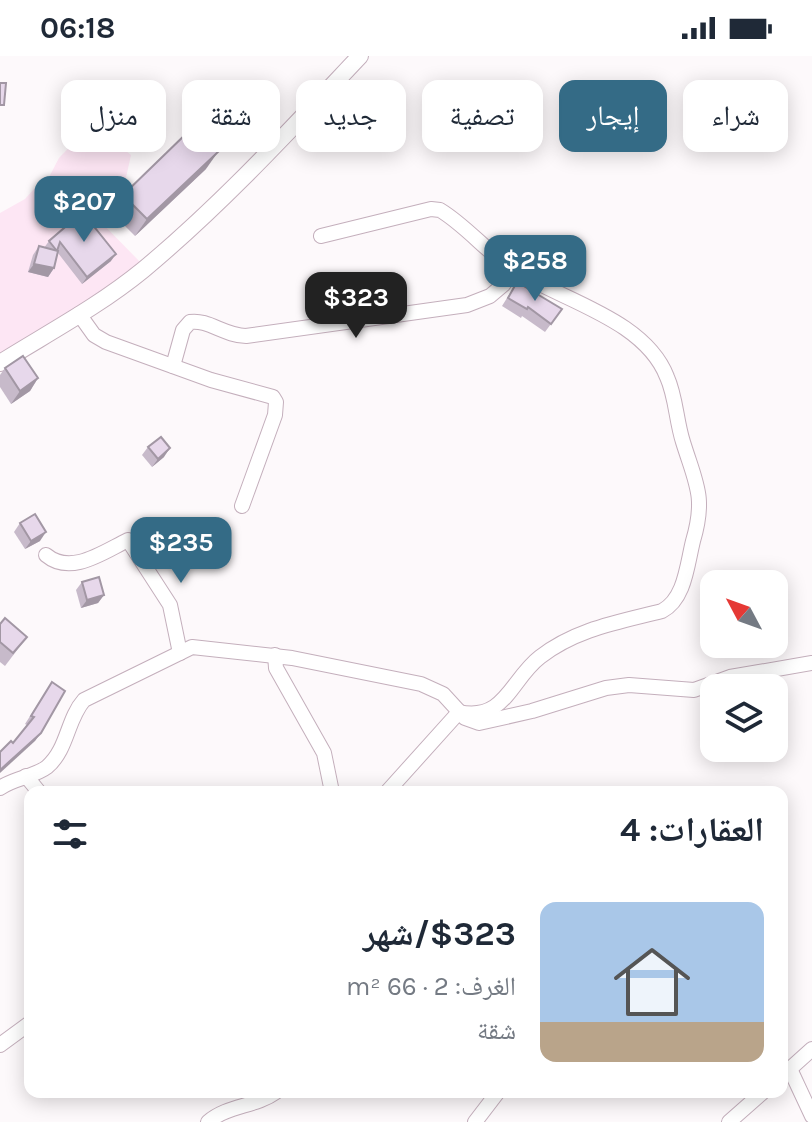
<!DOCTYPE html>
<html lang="ar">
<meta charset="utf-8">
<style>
body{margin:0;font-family:Karla,"Noto Naskh Arabic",sans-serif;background:#f2f2f3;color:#1f2937;direction:rtl;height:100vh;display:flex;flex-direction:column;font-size:30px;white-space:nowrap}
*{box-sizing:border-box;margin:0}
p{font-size:26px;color:#747a83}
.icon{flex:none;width:44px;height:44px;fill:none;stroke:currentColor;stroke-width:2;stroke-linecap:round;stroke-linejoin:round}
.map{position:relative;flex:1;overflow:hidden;direction:ltr}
.sheet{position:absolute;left:24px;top:730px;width:764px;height:312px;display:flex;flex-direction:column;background:#fff;border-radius:16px;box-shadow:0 4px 20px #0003;direction:rtl}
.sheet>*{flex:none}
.hud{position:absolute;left:24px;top:24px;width:764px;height:72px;direction:rtl;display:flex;gap:16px}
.needle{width:52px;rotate:311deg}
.tools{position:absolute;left:700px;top:514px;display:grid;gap:16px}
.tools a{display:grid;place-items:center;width:88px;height:88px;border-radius:16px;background:#fff;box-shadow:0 4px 20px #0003;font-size:40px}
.price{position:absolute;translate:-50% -68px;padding:0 18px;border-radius:16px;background:#346b86;color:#fff;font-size:26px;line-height:52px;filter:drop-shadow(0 2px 4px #0008)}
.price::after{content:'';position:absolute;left:50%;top:48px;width:24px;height:18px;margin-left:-12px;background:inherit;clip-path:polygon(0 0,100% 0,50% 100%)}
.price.selected{background:#222;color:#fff}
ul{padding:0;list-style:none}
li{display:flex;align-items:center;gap:24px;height:200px;padding:0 24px}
li span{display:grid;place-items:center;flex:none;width:224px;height:160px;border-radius:16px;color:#555}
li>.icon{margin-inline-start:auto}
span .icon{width:96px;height:96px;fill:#fffc;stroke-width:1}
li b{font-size:34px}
h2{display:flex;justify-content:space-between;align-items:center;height:96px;padding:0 24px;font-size:34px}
.pill{padding:0 28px;border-radius:16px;background:#fff;box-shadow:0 4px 20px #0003;font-size:28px;line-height:72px}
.pill.selected{background:#346b86;color:#fff}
.status{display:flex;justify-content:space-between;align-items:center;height:56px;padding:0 40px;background:#fff;direction:ltr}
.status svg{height:22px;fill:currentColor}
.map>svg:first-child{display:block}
.built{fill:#fde6f4}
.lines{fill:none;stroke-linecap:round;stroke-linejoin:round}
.minor-casing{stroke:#c4afbc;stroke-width:16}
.major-casing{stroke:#c4afbc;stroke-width:18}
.minor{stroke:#fff;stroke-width:14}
.major{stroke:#fff;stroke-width:16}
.wall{fill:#c7baca}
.shaded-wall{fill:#a297a4}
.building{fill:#e7d8eb;stroke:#a297a4;stroke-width:2}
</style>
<div class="status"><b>06:18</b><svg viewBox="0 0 49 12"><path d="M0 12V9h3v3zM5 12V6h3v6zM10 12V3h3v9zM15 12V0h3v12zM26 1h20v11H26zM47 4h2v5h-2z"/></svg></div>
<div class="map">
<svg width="812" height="1066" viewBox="0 0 812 1066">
<rect width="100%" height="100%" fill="#fdf9fb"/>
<path class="built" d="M92 68 131 99 123 135 95 160 141 207 97 239 0 299V157L25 143 35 132 47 125 59 102Z"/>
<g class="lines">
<defs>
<g id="minor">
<path d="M321 180 431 153 440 154C468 171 488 198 516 215 564 245 645 264 667 321 676 341 676 364 683 386 696 428 706 441 693 485 687 509 685 543 662 555 619 566 576 573 540 601 511 623 505 666 459 656L387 736"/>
<path d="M79 258 94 279 106 286 211 324 273 341 276 346 275 359 242 450"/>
<path d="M173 310 183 274 190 266C208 263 225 280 246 280L467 249 490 240 503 229 514 214"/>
<path d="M46 499C71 520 103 496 128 484L170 549 180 597"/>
<path d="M275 599 276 612 324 697 332 736"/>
<path d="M26 720 39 736"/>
<path d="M0 732C14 722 34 721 47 711 68 693 67 663 84 644L192 591 292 602 421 628 443 638 465 662 479 667 532 655 606 632 629 629 694 634 730 621 812 607"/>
<path d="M0 989 30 967"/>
<path d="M790 1013 812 1060"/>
<path d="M782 1020 812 993"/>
<path d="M208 1066C228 1049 255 1051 276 1036"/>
<path d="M475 1066 498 1036"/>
<path d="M729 1066 763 1036"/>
</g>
<path id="major" d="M0 307C48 277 99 250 143 214 221 149 291 73 360 0"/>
</defs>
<use href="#minor" class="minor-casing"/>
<use href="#major" class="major-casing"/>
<use href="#minor" class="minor"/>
<use href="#major" class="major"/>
</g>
<g class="wall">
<path d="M206 113 135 180 111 156 123 139Z"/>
<path d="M95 166 93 169 111 205 82 228 58 197 54 212 48 221 28 216 33 199 39 190 44 192 49 185Z"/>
<path d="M517 226 562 253 545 276 522 260 521 262 502 250Z"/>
<path d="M5 312 38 322 30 335 11 348 0 331V319Z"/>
<path d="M148 391 164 401 152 411 142 399Z"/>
<path d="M20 467 40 485 25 493 14 476Z"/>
<path d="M82 526 104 539 98 547 81 552 76 534Z"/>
<path d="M0 568 27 581 5 610 0 606Z"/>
<path d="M52 626 35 685 13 687 27 669 25 668Z"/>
</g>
<g class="shaded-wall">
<path d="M218 96 206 113 135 180 147 163Z"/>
<path d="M116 198 111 205 82 228 87 221Z"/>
<path d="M34 208 54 212 48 221 28 216Z"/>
<path d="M38 322 30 335 11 348 20 335Z"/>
<path d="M170 392 164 401 152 411 158 403Z"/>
<path d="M46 476 40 485 25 493 31 485Z"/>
<path d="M104 539 98 547 81 552 87 544Z"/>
<path d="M41 677 35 685 0 717V714Z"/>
</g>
<g class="building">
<path d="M0 27H6L4 49H0Z"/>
<path d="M194 73 198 77 201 75 218 96 147 163 123 139 190 74 192 76Z"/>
<path d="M85 154 95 166 92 168 116 198 87 221 60 186 57 195 49 185Z"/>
<path d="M39 190 58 195 54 212 34 208Z"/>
<path d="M517 226 562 253 551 268 528 251 527 253 508 242Z"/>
<path d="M23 300 38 322 20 335 5 312Z"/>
<path d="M161 381 170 392 158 403 148 391Z"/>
<path d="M35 458 46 476 31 485 20 467Z"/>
<path d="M99 521 104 539 87 544 82 526Z"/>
<path d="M5 562 27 581 13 597 0 586V568Z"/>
<path d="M52 626 65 635 41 677 0 714V696L11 685 13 687 34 661 31 660Z"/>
</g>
</svg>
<div class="tools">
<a><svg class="needle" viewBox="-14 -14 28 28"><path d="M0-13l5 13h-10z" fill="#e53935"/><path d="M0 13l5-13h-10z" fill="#747a83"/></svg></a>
<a><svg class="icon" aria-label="layers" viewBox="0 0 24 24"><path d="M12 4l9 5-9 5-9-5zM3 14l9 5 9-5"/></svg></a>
</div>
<b class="price" style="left:84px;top:188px">$207</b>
<b class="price" style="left:535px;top:247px">$258</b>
<b class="price selected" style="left:356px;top:284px">$323</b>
<b class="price" style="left:181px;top:529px">$235</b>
<div class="hud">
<a class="pill">شراء</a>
<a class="pill selected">إيجار</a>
<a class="pill">تصفية</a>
<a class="pill">جديد</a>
<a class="pill">شقة</a>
<a class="pill">منزل</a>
</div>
<section class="sheet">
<h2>العقارات: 4<svg class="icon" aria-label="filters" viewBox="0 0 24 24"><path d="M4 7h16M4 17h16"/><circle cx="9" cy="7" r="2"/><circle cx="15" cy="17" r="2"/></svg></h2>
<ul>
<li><span style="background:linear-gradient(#a9c7e8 75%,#b9a48a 0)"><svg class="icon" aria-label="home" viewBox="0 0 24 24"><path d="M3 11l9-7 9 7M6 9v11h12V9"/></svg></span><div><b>$323/شهر</b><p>الغرف: 2 · 66 m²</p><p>شقة</p></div></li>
</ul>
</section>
</div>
